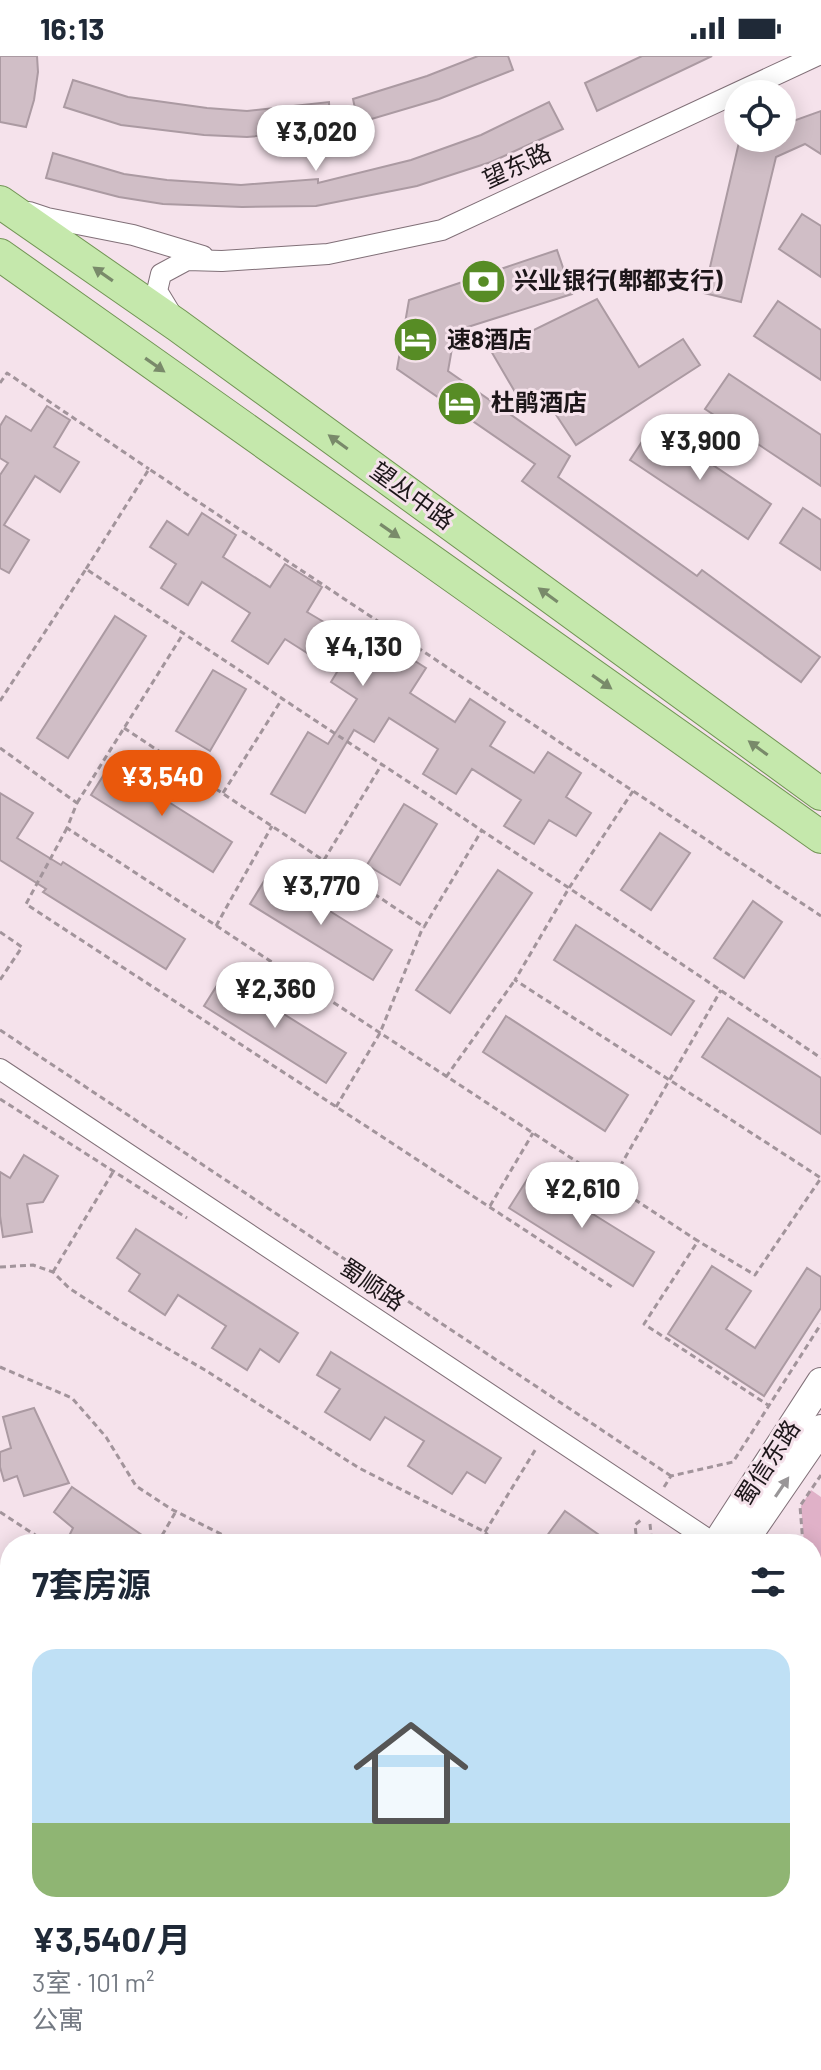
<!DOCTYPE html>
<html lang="zh">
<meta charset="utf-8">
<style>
body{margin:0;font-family:Barlow,"Noto Sans SC",sans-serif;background:#f6f6f7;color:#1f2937;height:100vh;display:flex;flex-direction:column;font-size:30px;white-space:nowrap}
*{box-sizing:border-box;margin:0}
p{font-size:26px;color:#747a83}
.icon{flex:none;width:44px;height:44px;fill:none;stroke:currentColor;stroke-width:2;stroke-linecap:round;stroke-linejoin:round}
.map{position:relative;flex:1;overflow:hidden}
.drawer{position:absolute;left:0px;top:1478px;width:822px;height:536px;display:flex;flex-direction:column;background:#fff;border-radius:32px 32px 0 0;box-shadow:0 4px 20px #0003}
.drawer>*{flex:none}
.fabs{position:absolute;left:724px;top:24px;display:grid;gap:16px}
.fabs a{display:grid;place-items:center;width:72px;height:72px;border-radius:50%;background:#fff;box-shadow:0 4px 20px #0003;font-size:40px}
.price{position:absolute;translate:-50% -68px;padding:0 18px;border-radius:28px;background:#fff;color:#222;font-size:26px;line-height:52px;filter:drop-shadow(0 2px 4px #0008)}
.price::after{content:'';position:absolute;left:50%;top:48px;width:24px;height:18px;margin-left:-12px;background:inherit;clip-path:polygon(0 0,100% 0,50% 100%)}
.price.current{background:#ea580c;color:#fff}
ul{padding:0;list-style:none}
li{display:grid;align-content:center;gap:16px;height:424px;padding:0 32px}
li+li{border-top:2px solid #e0e1e3}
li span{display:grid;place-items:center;height:248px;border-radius:24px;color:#555}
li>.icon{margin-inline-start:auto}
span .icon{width:144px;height:144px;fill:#fffc;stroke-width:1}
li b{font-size:34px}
h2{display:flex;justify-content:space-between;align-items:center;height:96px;padding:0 32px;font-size:34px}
.status{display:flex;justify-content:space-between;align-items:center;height:56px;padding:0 40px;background:#fff;direction:ltr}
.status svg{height:22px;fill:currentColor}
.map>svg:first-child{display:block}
.green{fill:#e0b1c8}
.water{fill:#9ebf87}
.building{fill:#d0bec6;stroke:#ab9aa2;stroke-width:2}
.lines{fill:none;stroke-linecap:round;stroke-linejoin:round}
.service-casing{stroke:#817078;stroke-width:12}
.minor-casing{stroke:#817078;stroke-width:22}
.secondary-casing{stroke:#817078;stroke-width:30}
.primary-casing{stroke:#719454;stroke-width:34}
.path{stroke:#a2949b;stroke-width:3;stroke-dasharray:6 4;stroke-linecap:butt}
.service{stroke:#fff;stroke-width:10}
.minor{stroke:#fff;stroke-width:20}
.secondary{stroke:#fff;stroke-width:28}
.primary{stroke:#c5e8ac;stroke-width:32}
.oneway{fill:#798a6a}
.oneway2{fill:#999698}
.labels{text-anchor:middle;stroke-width:6;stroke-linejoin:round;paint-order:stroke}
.street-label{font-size:24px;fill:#1c1619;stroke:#f5e2eb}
.poi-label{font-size:24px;font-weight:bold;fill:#1c1619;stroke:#f5e2eb;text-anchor:start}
</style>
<div class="status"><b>16:13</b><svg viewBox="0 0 49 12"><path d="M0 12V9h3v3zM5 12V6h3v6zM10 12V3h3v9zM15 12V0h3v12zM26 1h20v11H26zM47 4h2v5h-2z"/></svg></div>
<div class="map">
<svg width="821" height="2014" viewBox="0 0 821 2014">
<rect width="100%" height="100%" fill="#f5e2eb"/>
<g class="green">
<path d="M811 1434 821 1441V1528L812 1522V1488H804L801 1450Z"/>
<path d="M812 1885 821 1890V1923L816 1920 812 1927Z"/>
</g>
<path class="water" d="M812 1797 821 1799V1865L812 1857Z"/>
<g class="building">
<path d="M0 0H37L38 16 34 44 26 71 0 66Z"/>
<path d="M478 0H508L513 14 439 43 358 67 353 43 427 20Z"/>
<path d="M642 0H712L597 55 585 27Z"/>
<path d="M73 24 128 41 207 52 247 55 329 46 330 73 247 81 204 79 121 69 64 51Z"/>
<path d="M549 46 563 73 491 106 417 130 316 150 242 151 163 148 119 141 46 122 53 97 124 118 167 124 241 129 318 123V127L411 104 481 79Z"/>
<path d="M821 55V98L805 88 776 101 741 246 704 237 740 82H782V69Z"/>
<path d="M802 158 821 170V221L779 193Z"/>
<path d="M557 194 572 238 455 275 448 315 570 400 558 421 697 520 702 514 820 601 801 626 522 425 535 408 397 313 409 244Z"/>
<path d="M597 243 639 311 683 283 700 309 576 389 545 342 525 353 491 295Z"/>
<path d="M778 245 821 274V324L754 280Z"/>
<path d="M729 318 821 379V430L705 353Z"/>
<path d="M47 350 70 364 54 391 79 406 60 436 35 420 4 469 29 484 9 517 0 512V419L8 407 0 402V370L6 360 31 375Z"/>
<path d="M653 369 771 448 748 483 630 404Z"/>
<path d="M803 452 821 464V514L780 487Z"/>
<path d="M202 457 236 479 223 501 270 531 285 508 322 531 307 556 334 572 327 583 371 611 386 587 426 612 410 637 455 666 470 643 505 666 490 690 534 717 548 696 581 717 566 741 591 757 576 780 549 764 534 788 504 770 521 744 472 713 456 738 423 718 438 693 389 662 374 686 354 674 305 757 271 738 308 676 328 688 357 643 331 626 337 616 285 583 268 608 232 585 250 557 202 526 188 549 161 532 176 508 150 491 167 465 188 479Z"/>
<path d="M115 560 146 580 68 702 37 682Z"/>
<path d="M213 614 246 633 210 695 176 675Z"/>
<path d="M110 709 232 786 213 816 91 739Z"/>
<path d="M0 737 33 757 17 782 61 809 63 806 185 883 166 913 43 836 46 833 0 804Z"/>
<path d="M404 748 437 768 400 829 367 809Z"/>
<path d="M660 777 690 797 651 854 621 834Z"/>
<path d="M498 814 532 837 450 957 416 934Z"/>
<path d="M269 817 392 894 373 924 250 848Z"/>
<path d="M753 845 782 866 744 922 714 902Z"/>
<path d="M576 869 694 945 671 979 554 904Z"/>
<path d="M223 920 346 997 326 1027 204 950Z"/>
<path d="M506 960 628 1039 605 1075 483 996Z"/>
<path d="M728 962 821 1022V1078L702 1001Z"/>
<path d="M24 1099 58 1120 43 1146 27 1148 32 1176 3 1181 0 1160V1116L10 1122Z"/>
<path d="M530 1119 654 1196 633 1230 509 1152Z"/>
<path d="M136 1173 298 1277 279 1306 260 1293 247 1314 212 1292 226 1270 178 1239 165 1259 129 1235 140 1218 117 1202Z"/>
<path d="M712 1210 751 1235 726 1273 755 1292 807 1212 821 1221V1252L764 1340 668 1278Z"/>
<path d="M331 1296 501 1402 485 1427 467 1416 452 1438 408 1410 424 1385 385 1361 370 1384 325 1356 340 1333 317 1319Z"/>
<path d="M34 1352 69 1427 24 1440 17 1420 4 1425 0 1411V1396L11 1392 3 1361Z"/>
<path d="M72 1431 155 1488H65L73 1472 54 1456Z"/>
<path d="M565 1455 612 1488H541Z"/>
</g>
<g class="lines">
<defs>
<path id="service" d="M649 2014 655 2004"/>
<g id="minor">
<path d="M29 156 47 162 133 179 203 200"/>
<path d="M171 258 157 235 161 218 187 204 222 205 328 198 442 174 816 0"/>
<path d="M0 1013 715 1488"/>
<path d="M812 1552 821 1558"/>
</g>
<g id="secondary">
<path d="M716 1488 821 1326"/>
<path d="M742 1488 821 1373"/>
<path d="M0 1546 10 1552"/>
<path d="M0 1573 10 1580"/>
<path d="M672 2004 688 2014"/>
<path d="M709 2004 724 2014"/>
<path d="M367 2014 373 2004"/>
<path d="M395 2014 402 2004"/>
</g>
<g id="primary">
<path d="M0 146 177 269 821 738"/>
<path d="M0 199 821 781"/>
</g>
</defs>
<use href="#service" class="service-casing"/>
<use href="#minor" class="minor-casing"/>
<use href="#secondary" class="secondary-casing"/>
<use href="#primary" class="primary-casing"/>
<g class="path">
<path d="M0 327 7 317 149 413"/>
<path d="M86 513 149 413 821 860"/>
<path d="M0 645 86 513 569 832 515 924 821 1122 755 1219 698 1185"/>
<path d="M124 672 424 871 482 774"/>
<path d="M0 692 77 747 67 772 698 1185 644 1268 768 1349"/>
<path d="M633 735 569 832 821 1002"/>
<path d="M223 737 282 643"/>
<path d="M77 747 183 578"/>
<path d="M67 772 26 848 612 1231"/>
<path d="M324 804 382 708"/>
<path d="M216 870 272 770"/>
<path d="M0 876 22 891 0 924"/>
<path d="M0 974 671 1420"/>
<path d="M446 1021 515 924"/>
<path d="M0 1043 187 1162"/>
<path d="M336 1051 380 977 423 871"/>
<path d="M610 1128 721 934"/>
<path d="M490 1150 533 1077"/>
<path d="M0 1211 33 1209 53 1216 69 1232 123 1267 205 1314 359 1412 485 1476 496 1488"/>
<path d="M53 1216 113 1116"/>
<path d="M0 1311 72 1342 106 1381 136 1430 171 1453 241 1488"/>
<path d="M664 1431 671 1420 733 1406 821 1268"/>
<path d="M0 1456 49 1488"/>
<path d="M650 1468 652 1488"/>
<path d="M485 1476 537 1391"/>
<path d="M157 1488 175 1457"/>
<path d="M637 1488 635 1469 642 1463"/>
<path d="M803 1488 800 1450 821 1419"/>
<path d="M0 1515 10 1522"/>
<path d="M812 1524 821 1530"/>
<path d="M0 1608 10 1614"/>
<path d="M0 1661 10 1667"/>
<path d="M0 1738 10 1745"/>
<path d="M812 1738 821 1740"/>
<path d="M812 1882 821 1887"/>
<path d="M0 1905 10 1909"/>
<path d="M812 1988 821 1993"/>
<path d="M157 2004 162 2014"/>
<path d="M754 2004 769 2014"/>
<path d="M166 2014 167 2004"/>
<path d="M175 2014 188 2004"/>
<path d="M297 2014 303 2004"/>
<path d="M337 2014 344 2004"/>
</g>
<use href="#service" class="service"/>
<use href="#minor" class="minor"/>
<use href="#secondary" class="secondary"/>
<use href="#primary" class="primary"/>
</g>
<defs><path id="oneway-solid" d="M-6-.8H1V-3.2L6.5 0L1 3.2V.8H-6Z" transform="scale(2)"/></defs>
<g class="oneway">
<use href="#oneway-solid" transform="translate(103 218) rotate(-145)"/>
<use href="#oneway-solid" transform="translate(155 309) rotate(35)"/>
<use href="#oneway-solid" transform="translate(338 386) rotate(-144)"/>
<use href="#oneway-solid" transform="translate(390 475) rotate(35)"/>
<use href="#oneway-solid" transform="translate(548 539) rotate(-144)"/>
<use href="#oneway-solid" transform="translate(602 626) rotate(35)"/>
<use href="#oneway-solid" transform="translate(758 692) rotate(-144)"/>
</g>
<use class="oneway2" href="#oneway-solid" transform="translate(782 1431) rotate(-56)"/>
<defs>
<symbol id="bank-disc" viewBox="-11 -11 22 22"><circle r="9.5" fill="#578c25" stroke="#f5e2eb"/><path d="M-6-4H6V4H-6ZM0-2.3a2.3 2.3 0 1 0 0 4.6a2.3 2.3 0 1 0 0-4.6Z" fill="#fff"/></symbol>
<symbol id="hotel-disc" viewBox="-11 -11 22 22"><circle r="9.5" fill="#578c25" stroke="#f5e2eb"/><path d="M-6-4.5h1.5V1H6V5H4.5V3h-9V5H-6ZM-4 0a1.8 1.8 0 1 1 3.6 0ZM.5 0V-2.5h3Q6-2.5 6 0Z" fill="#fff"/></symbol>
</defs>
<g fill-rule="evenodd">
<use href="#bank-disc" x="458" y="200" width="51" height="51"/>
<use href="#hotel-disc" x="390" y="258" width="51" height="51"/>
<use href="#hotel-disc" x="434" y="322" width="51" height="51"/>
</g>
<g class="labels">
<g class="street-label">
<text transform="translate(517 110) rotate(-25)" y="8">望东路</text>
<text transform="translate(412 440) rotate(36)" y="8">望丛中路</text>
<text transform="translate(372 1229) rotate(34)" y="8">蜀顺路</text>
<text transform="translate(768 1407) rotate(-57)" y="8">蜀信东路</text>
</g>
<g class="poi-label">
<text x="514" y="233">兴业银行(郫都支行)</text>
<text x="447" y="292">速8酒店</text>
<text x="491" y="355">杜鹃酒店</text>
</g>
</g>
</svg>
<div class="fabs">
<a><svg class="icon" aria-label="locate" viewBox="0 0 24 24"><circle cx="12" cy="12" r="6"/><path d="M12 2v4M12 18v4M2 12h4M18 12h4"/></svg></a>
</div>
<b class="price" style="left:316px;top:117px">¥3,020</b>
<b class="price" style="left:700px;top:426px">¥3,900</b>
<b class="price" style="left:363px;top:632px">¥4,130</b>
<b class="price current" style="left:162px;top:762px">¥3,540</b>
<b class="price" style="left:321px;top:871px">¥3,770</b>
<b class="price" style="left:275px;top:974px">¥2,360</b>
<b class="price" style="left:582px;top:1174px">¥2,610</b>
<section class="drawer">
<h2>7套房源<svg class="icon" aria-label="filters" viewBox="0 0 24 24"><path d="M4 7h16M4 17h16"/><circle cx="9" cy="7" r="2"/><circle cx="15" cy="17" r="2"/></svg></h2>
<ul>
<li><span style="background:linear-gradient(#bfe0f5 70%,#8fb573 0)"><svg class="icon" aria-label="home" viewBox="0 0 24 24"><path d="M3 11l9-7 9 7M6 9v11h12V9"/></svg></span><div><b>¥3,540/月</b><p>3室 · 101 m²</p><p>公寓</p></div></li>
</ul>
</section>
</div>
